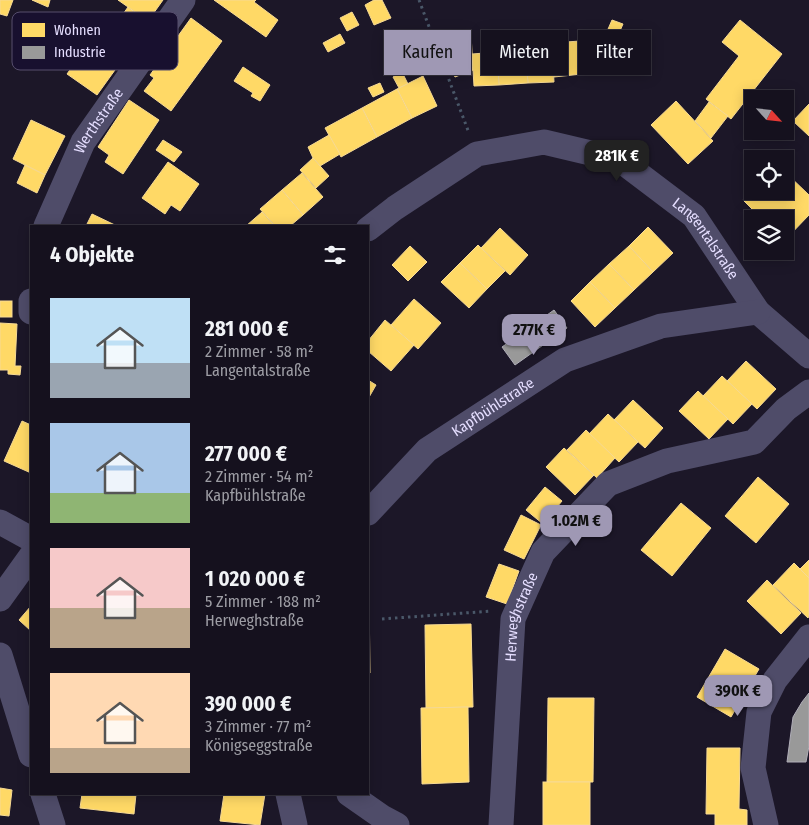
<!DOCTYPE html>
<html lang="de">
<meta charset="utf-8">
<style>
body{margin:0;font-family:"Fira Sans Condensed",sans-serif;background:#1e1a27;color:#f1f3f6;height:100vh;display:flex;flex-direction:column;font-size:19px;white-space:nowrap}
*{box-sizing:border-box;margin:0}
p{font-size:16px;color:#9d9da4}
.icon{flex:none;width:28px;height:28px;fill:none;stroke:currentColor;stroke-width:2;stroke-linecap:round;stroke-linejoin:round}
.map{position:relative;flex:1;overflow:hidden}
.panel{position:absolute;left:30px;top:225px;width:339px;height:570px;display:flex;flex-direction:column;background:#15111e;border-radius:0px;box-shadow:0 2px 12px #0003,0 0 0 1px #34313c}
.panel>*{flex:none}
.guide{position:absolute;left:384px;top:30px;width:350px;height:45px;display:flex;gap:10px}
.needle{width:32px;rotate:117deg}
.fabs{position:absolute;left:744px;top:90px;display:grid;gap:10px}
.fabs a{display:grid;place-items:center;width:50px;height:50px;border-radius:0px;background:#15111e;box-shadow:0 2px 12px #0003,0 0 0 1px #34313c;font-size:25px}
.price{position:absolute;translate:-50% -42px;padding:0 11px;border-radius:10px;background:#9f98b4;color:#111;font-size:16px;line-height:32px;filter:drop-shadow(0 1px 2px #0008)}
.price::after{content:'';position:absolute;left:50%;top:30px;width:15px;height:11px;margin-left:-8px;background:inherit;clip-path:polygon(0 0,100% 0,50% 100%)}
.price.active{background:#222;color:#fff}
ul{padding:0;list-style:none}
li{display:flex;align-items:center;gap:15px;height:125px;padding:0 20px}
li span{display:grid;place-items:center;flex:none;width:140px;height:100px;border-radius:0px;color:#555}
li>.icon{margin-inline-start:auto}
span .icon{width:60px;height:60px;fill:#fffc;stroke-width:1}
li b{font-size:21px}
h2{display:flex;justify-content:space-between;align-items:center;height:60px;padding:0 20px;font-size:21px}
.pill{padding:0 18px;border-radius:0px;background:#15111e;box-shadow:0 2px 12px #0003,0 0 0 1px #34313c;font-size:18px;line-height:45px}
.pill.active{background:#9f98b4;color:#111}
.map>svg:first-child{display:block}
.homes{fill:#ffd966;stroke:#f7da94}
.industry{fill:#999;stroke:#b0aeb8}
.lines{fill:none;stroke-linecap:round;stroke-linejoin:round}
.path{stroke:#4a5869;stroke-width:3;stroke-dasharray:2.5 4;stroke-linecap:butt}
.minor{stroke:#4f4c69;stroke-width:25}
.labels{text-anchor:middle;stroke-width:5;stroke-linejoin:round;paint-order:stroke}
.street-label{font-size:15px;fill:#e5deff;stroke:#18102f}
.key{fill:#18102f;stroke:#564e6d;stroke-width:1}
.key-label{font-size:14px;fill:#e5deff}
</style>
<div class="map">
<svg width="809" height="825" viewBox="0 0 809 825">
<rect width="100%" height="100%" fill="#1c1728"/>
<g class="homes">
<path d="M0 0H13L7 16 0 14Z"/>
<path d="M32 0H50L48 7Z"/>
<path d="M118 0H163L148 21Z"/>
<path d="M214 0H256L254 2 278 20 266 37Z"/>
<path d="M374 0H382L391 18 374 25 365 5Z"/>
<path d="M128 7 149 23 124 59 102 44Z"/>
<path d="M352 12 359 25 347 31 340 18Z"/>
<path d="M191 18 222 41 171 111 144 91 154 78 150 75Z"/>
<path d="M612 20 623 24 616 40 605 36Z"/>
<path d="M740 20 782 54 731 119 706 99 739 56 722 42Z"/>
<path d="M340 34 345 43 328 52 323 43Z"/>
<path d="M471 34 473 70 455 77 441 46Z"/>
<path d="M513 35 514 51 497 52 496 37Z"/>
<path d="M525 37H537L538 49 525 50Z"/>
<path d="M424 39 432 55 422 60 414 44Z"/>
<path d="M607 39 608 73 582 74 580 41Z"/>
<path d="M580 41 582 74 554 77 552 43Z"/>
<rect x="621" y="41" width="14" height="12"/>
<path d="M90 42 120 63 97 95 67 74Z"/>
<path d="M552 48 554 82 528 83 525 50Z"/>
<path d="M525 50 528 83 499 85 497 52Z"/>
<path d="M497 52 499 85 474 86 472 54Z"/>
<path d="M243 67 270 85 260 101 251 96 253 93 234 81Z"/>
<path d="M402 72 408 84 399 88 393 77Z"/>
<path d="M423 76 437 106 412 118 397 89Z"/>
<path d="M380 83 384 92 373 97 368 88Z"/>
<path d="M397 89 412 118 377 137 362 108Z"/>
<path d="M129 100 159 120 123 174 105 162 109 155 98 147Z"/>
<path d="M676 101 713 141 688 164 651 125Z"/>
<path d="M709 102 728 116 711 138 695 121Z"/>
<path d="M809 104V136L793 121Z"/>
<path d="M362 108 377 137 341 157 325 128Z"/>
<path d="M31 120 65 136 45 175 13 159Z"/>
<path d="M329 135 340 154 320 166 313 158 308 147Z"/>
<path d="M163 140 182 152 174 162 156 150Z"/>
<path d="M313 158 329 176 316 188 300 170Z"/>
<path d="M168 162 199 184 180 211 171 205 165 214 142 198Z"/>
<path d="M25 165 45 175 37 193 17 183Z"/>
<path d="M785 172 809 195V215L785 240V219H762L743 200 752 190V191H785Z"/>
<path d="M302 173 323 197 303 215 282 190Z"/>
<path d="M282 190 303 215 290 226H275L260 209Z"/>
<path d="M262 212 275 226H246Z"/>
<path d="M92 214 117 226H86Z"/>
<path d="M648 227 673 253 653 272 629 246Z"/>
<path d="M500 228 528 255 510 275 481 248Z"/>
<path d="M478 245 505 271 487 289 460 263Z"/>
<path d="M410 246 427 262 408 281 392 265Z"/>
<path d="M629 246 653 272 634 290 609 264Z"/>
<path d="M460 263 487 289 469 308 441 282Z"/>
<path d="M609 264 634 290 615 308 590 282Z"/>
<path d="M590 282 615 308 595 327 571 301Z"/>
<path d="M414 299 441 323 418 349 391 325Z"/>
<rect x="0" y="301" width="12" height="16"/>
<path d="M385 320 414 345 391 371 368 351V341Z"/>
<path d="M0 323 17 324 15 366H21L20 375 8 374V370H0Z"/>
<path d="M746 361 776 389 757 409 727 381Z"/>
<path d="M722 376 752 404 733 424 703 396Z"/>
<path d="M368 380 376 385 368 399Z"/>
<path d="M698 391 728 419 709 439 679 411Z"/>
<path d="M633 400 663 428 645 448 614 420Z"/>
<path d="M608 414 638 442 619 462 589 434Z"/>
<path d="M22 421 31 425V473L4 461Z"/>
<path d="M586 430 615 458 597 478 567 450Z"/>
<path d="M564 448 594 475 575 495 546 467Z"/>
<path d="M758 477 789 504 756 543 725 516Z"/>
<path d="M545 487 562 501 543 524 526 510Z"/>
<path d="M681 503 711 528 672 576 641 550Z"/>
<path d="M521 515 541 525 524 559 504 550Z"/>
<path d="M809 560V578L800 569Z"/>
<path d="M794 563 809 578V616L808 618 773 585Z"/>
<path d="M499 564 519 571 507 604 486 597Z"/>
<path d="M767 580 801 613 781 634 747 601Z"/>
<path d="M368 593H369L370 673H368Z"/>
<path d="M31 606V631L19 620Z"/>
<path d="M471 624 473 707 426 708 425 625Z"/>
<path d="M725 649 759 669 731 717 697 697Z"/>
<path d="M548 698H594L593 782H547Z"/>
<path d="M468 707 469 782 422 784 421 708Z"/>
<path d="M707 748H740L739 809 747 810V825H715V814H706Z"/>
<rect x="543" y="782" width="47" height="43"/>
<path d="M0 788 12 790 9 816 0 815Z"/>
<path d="M82 794H136L134 814 80 808Z"/>
<path d="M224 794H265L260 825 220 821Z"/>
</g>
<g class="industry">
<path d="M554 310 567 328 515 365 502 347Z"/>
<path d="M809 693V746L806 762H787L793 717 802 702Z"/>
</g>
<g class="lines">
<g class="path">
<path d="M419 0 469 133"/>
<path d="M382 619 492 611"/>
</g>
<g class="minor">
<path id="s1" d="M46 226 83 142 183 0"/>
<path id="s2" d="M368 229 395 208 477 154 544 142 620 160 694 216 758 312 809 356"/>
<path d="M31 301V312"/>
<path id="s3" d="M368 513 427 450 565 360 661 326 758 312"/>
<path d="M0 522 31 539"/>
<path d="M0 599 31 556"/>
<path d="M0 655 31 755"/>
<path d="M43 794 53 825"/>
<path d="M288 794 295 825"/>
<path d="M349 794 382 817 397 825"/>
<path id="s4" d="M501 825 513 619 543 552 608 484 667 461 754 442 786 409 809 392"/>
<path d="M766 825 753 768 759 712 775 680 809 637"/>
</g>
</g>
<g class="labels">
<g class="street-label">
<text dy="5" stroke="none"><textPath href="#s1" startOffset="118">Werthstraße</textPath></text>
<text dy="5" stroke="none"><textPath href="#s2" startOffset="396">Langentalstraße</textPath></text>
<text dy="5" stroke="none"><textPath href="#s3" startOffset="165">Kapfbühlstraße</textPath></text>
<text dy="5" stroke="none"><textPath href="#s4" startOffset="210">Herweghstraße</textPath></text>
</g>
</g>
<rect x="12" y="12" width="166" height="58" rx="8" class="key"/>
<rect x="22" y="23" width="23" height="14" fill="#ffd966"/>
<rect x="22" y="46" width="23" height="13" fill="#999"/>
<g class="key-label">
<text x="54" y="35">Wohnen</text>
<text x="54" y="57">Industrie</text>
</g>
</svg>
<div class="fabs">
<a><svg class="needle" viewBox="-14 -14 28 28"><path d="M0-13l5 13h-10z" fill="#e53935"/><path d="M0 13l5-13h-10z" fill="#9d9da4"/></svg></a>
<a><svg class="icon" aria-label="locate" viewBox="0 0 24 24"><circle cx="12" cy="12" r="6"/><path d="M12 2v4M12 18v4M2 12h4M18 12h4"/></svg></a>
<a><svg class="icon" aria-label="layers" viewBox="0 0 24 24"><path d="M12 4l9 5-9 5-9-5zM3 14l9 5 9-5"/></svg></a>
</div>
<b class="price active" style="left:617px;top:182px">281K €</b>
<b class="price" style="left:534px;top:356px">277K €</b>
<b class="price" style="left:576px;top:547px">1.02M €</b>
<b class="price" style="left:738px;top:717px">390K €</b>
<div class="guide">
<a class="pill active">Kaufen</a>
<a class="pill">Mieten</a>
<a class="pill">Filter</a>
</div>
<section class="panel">
<h2>4 Objekte<svg class="icon" aria-label="filters" viewBox="0 0 24 24"><path d="M4 7h16M4 17h16"/><circle cx="9" cy="7" r="2"/><circle cx="15" cy="17" r="2"/></svg></h2>
<ul>
<li><span style="background:linear-gradient(#bfe0f5 65%,#9aa5b1 0)"><svg class="icon" aria-label="home" viewBox="0 0 24 24"><path d="M3 11l9-7 9 7M6 9v11h12V9"/></svg></span><div><b>281 000 €</b><p>2 Zimmer · 58 m²</p><p>Langentalstraße</p></div></li>
<li><span style="background:linear-gradient(#a9c7e8 70%,#8fb573 0)"><svg class="icon" aria-label="home" viewBox="0 0 24 24"><path d="M3 11l9-7 9 7M6 9v11h12V9"/></svg></span><div><b>277 000 €</b><p>2 Zimmer · 54 m²</p><p>Kapfbühlstraße</p></div></li>
<li><span style="background:linear-gradient(#f6c9c9 60%,#b9a48a 0)"><svg class="icon" aria-label="home" viewBox="0 0 24 24"><path d="M3 11l9-7 9 7M6 9v11h12V9"/></svg></span><div><b>1 020 000 €</b><p>5 Zimmer · 188 m²</p><p>Herweghstraße</p></div></li>
<li><span style="background:linear-gradient(#ffd9b3 75%,#b9a48a 0)"><svg class="icon" aria-label="home" viewBox="0 0 24 24"><path d="M3 11l9-7 9 7M6 9v11h12V9"/></svg></span><div><b>390 000 €</b><p>3 Zimmer · 77 m²</p><p>Königseggstraße</p></div></li>
</ul>
</section>
</div>
